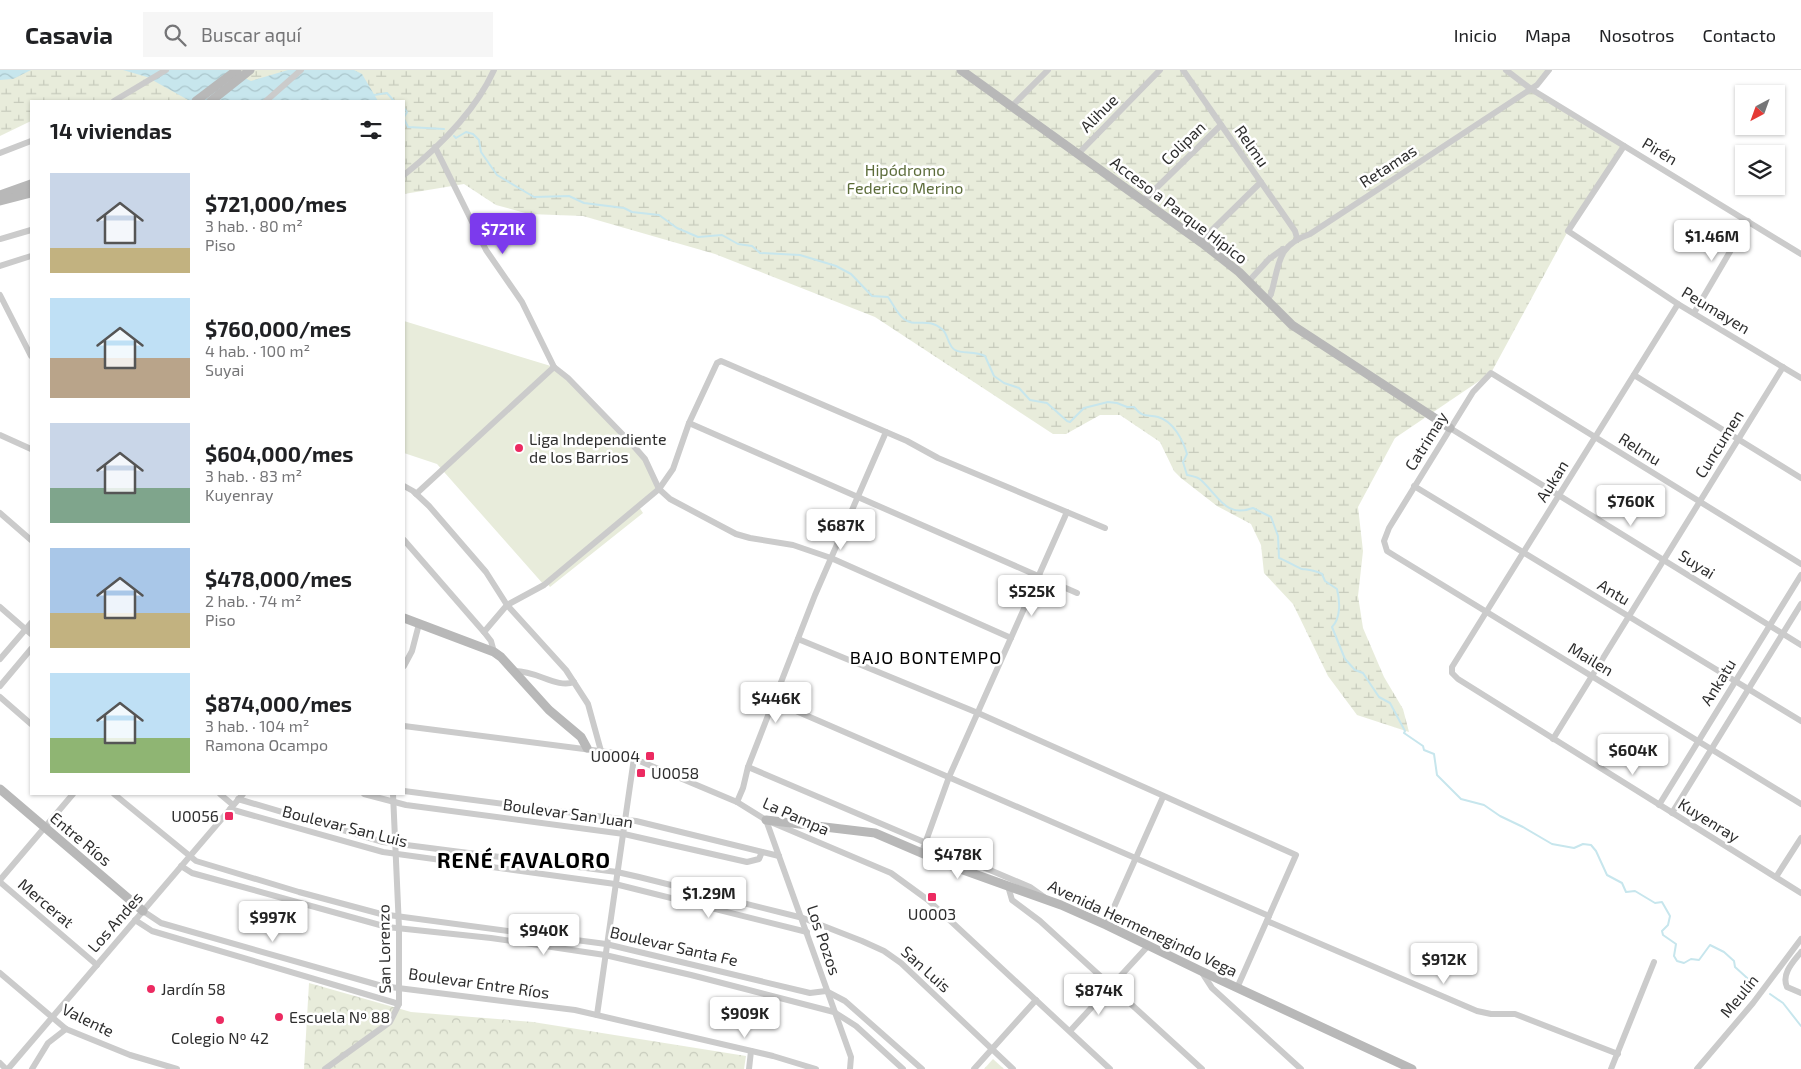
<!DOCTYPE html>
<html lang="es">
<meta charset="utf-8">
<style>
body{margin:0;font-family:"Exo 2",sans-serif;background:#f6f6f6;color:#202124;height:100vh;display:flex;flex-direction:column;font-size:19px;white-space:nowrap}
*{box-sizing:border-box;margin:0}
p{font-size:16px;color:#757577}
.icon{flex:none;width:28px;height:28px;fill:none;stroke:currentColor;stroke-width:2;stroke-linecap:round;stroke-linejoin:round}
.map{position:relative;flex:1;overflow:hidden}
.sheet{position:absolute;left:30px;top:30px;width:375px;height:695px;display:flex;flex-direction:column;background:#fff;border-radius:0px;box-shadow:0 1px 4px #0004}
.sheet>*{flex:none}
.needle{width:32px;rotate:221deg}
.controls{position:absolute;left:1735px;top:15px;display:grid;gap:10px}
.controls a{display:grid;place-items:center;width:50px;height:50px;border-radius:0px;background:#fff;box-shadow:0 1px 4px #0004;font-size:25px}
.price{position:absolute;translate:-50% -42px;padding:0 11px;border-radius:5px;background:#fff;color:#222;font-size:16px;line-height:32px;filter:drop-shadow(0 1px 2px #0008)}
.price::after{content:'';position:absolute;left:50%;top:30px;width:15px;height:11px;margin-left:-8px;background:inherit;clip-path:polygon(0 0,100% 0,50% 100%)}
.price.selected{background:#7c3aed;color:#fff}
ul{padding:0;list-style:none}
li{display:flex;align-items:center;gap:15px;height:125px;padding:0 20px}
li span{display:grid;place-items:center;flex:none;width:140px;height:100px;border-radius:0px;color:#555}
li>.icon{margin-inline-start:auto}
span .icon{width:60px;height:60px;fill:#fffc;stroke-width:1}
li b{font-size:21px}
h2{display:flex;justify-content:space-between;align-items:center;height:60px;padding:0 20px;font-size:21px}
header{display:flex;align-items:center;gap:30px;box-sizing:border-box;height:70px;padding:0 25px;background:#fff;border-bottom:1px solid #e0e0e0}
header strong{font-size:24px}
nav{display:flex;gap:28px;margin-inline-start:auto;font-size:18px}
.search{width:350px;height:45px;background:#f6f6f6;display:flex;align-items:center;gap:12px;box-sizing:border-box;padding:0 18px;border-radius:0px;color:#757577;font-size:19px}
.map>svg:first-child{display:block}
.forest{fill:url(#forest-crowns)}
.wetland{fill:url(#wetland-marsh)}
.garden{fill:#e8ecdb}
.water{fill:url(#water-waves)}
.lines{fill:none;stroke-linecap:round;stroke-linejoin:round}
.stream{stroke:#c7e6ed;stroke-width:2}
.street{stroke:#cbcbcb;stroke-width:6}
.secondary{stroke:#b8b8b8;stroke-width:9}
.poi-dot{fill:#ec2a61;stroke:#fff;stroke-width:2}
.labels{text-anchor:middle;stroke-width:5;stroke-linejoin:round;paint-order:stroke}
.street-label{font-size:16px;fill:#2e2e2e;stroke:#fff}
.park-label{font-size:16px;fill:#5c6c3a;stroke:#fff}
.poi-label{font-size:16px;fill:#2e2e2e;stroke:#fff;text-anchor:start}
.neighbourhood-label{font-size:18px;letter-spacing:1px;fill:#000;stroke:#fff}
.district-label{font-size:21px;font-weight:bold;letter-spacing:1px;fill:#000;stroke:#fff}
</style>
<header>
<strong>Casavia</strong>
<div class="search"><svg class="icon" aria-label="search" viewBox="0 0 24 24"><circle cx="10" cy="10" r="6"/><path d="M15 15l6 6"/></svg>Buscar aquí</div>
<nav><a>Inicio</a><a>Mapa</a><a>Nosotros</a><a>Contacto</a></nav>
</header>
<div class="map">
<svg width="1801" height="999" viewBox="0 0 1801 999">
<defs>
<pattern id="forest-crowns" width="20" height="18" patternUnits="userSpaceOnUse" patternTransform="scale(1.25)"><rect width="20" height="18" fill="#e8ecdb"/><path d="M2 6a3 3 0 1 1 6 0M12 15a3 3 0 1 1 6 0" fill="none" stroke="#c7cbbc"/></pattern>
<pattern id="wetland-marsh" width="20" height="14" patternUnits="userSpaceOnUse" patternTransform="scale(1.25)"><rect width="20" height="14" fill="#e8ecdb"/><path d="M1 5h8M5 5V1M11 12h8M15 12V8" fill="none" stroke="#c7cbbc"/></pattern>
<pattern id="water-waves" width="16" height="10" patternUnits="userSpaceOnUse" patternTransform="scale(1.25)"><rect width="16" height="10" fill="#c7e6ed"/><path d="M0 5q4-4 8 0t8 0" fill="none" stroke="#abc6cc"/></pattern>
</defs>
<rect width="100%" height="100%" fill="#fff"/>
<g class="forest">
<path d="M309 913 411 942 533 952 746 986 744 999H304Z"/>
<path d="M993 989 1004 999H984Z"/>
</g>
<path class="wetland" d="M0 0H1549L1531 19 1624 76 1568 161 1491 303 1395 368 1358 437 1363 481 1358 526 1363 558 1384 607 1403 639 1409 662 1357 645 1328 606 1293 534 1264 503 1261 475 1251 454 1217 436 1181 408 1174 401 1160 372 1120 345H1100L1066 364H1053L875 247 715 184 583 146 529 144 496 135 464 114 404 124V31H31V51L0 66Z"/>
<path class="garden" d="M404 251 554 297 645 389 659 419 639 437 643 443 550 517 547 513 544 515 437 394 404 383Z"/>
<g class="water">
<path d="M0 0H31L13 9 0 10Z"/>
<path d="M123 0H228L251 11 288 0H354L362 4 378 31H190L147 7Z"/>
</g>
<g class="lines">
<g class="stream">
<path d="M374 25 387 23 394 31"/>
<path d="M67 31H72"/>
<path d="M404 38 407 42 404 47"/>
<path d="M404 49 408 57 444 59"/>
<path d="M454 66 456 68 466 62 473 64 479 70 481 82 497 105 534 127 569 126 584 133 624 138 632 142 659 145 677 158 698 167 722 165 738 174 752 176 760 183 800 185 836 196 851 204 872 226 888 227C893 234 897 244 904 249 915 258 927 246 943 260 948 265 948 276 955 280 962 284 975 281 985 286L994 306 1004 313 1019 318 1030 330 1047 333 1067 351 1070 352 1084 338 1108 332 1117 333 1127 337H1134C1144 349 1147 344 1158 347 1173 351 1183 370 1187 384L1183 392 1187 405C1192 406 1199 407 1202 411 1219 427 1226 448 1253 438L1271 447 1278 466 1279 488C1285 490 1300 499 1302 499 1310 500 1314 500 1322 504L1325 511 1337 519C1340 531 1341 548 1332 557L1345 589 1355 600 1363 603 1379 627 1390 633 1405 661 1404 663 1423 676 1424 680 1434 684 1437 705 1461 729 1484 735 1500 746 1523 757 1552 774 1574 778 1583 774 1591 775 1596 781 1607 805 1622 813 1626 822 1635 821 1655 833 1662 832 1670 846 1668 855 1662 861 1663 865 1676 874 1674 886 1677 891 1684 893 1691 889 1699 890 1710 875 1724 882 1734 891 1735 897 1756 916"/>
<path d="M1770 924 1783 933 1801 956"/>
</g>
<g class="street">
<path d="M1183 0 1295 161 1297 168"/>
<path d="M1506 0 1531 19 1801 184"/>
<path d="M114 31 166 0"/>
<path d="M266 31 301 0"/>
<path d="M1012 36 1048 0"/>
<path d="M1624 76 1568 161 1678 234 1801 308"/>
<path d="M435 77 486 180 522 232 554 297 568 308 631 373 645 389 659 419 670 429 736 464 750 468 793 475 831 488 1011 568"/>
<path d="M0 83 31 71"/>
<path d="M1078 84 1160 0"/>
<path d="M404 105C439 77 475 42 494 0"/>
<path d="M1143 131 1221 55"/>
<path d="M0 169 31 160"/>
<path d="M1200 172 1261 112"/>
<path d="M0 196 31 186"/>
<path d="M1248 212 1269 189 1283 179"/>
<path d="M0 225 31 286"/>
<path d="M1267 231 1271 224C1280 193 1276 176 1310 164L1537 15 1549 0"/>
<path d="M1678 234 1452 597V603L1458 609 1801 823"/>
<path d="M1694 243 1748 151"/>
<path d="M1634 305 1801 408"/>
<path d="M689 353 1077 523"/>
<path d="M1450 358 1801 575"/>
<path d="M0 365 31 379"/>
<path d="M404 416 413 421 429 436 486 502 507 535 566 600 588 634 601 681"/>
<path d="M1414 416 1801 651"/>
<path d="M416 424 554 297"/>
<path d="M0 443 31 470"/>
<path d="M404 470 484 562 491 571 494 582"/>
<path d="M1801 494 1491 303 1473 322 1389 458 1384 471 1387 481 1395 486 1801 734"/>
<path d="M0 537 31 564"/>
<path d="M484 562 507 535 544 515 659 419 673 399 689 353 717 293 721 291 907 371 938 388 1105 458"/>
<path d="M798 569 978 643 1296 785 1237 918"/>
<path d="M0 589 31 553"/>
<path d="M404 596 412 581 419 554"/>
<path d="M514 601C536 600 557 619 574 612"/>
<path d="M0 616 31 579"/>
<path d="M0 627 31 654"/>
<path d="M773 631 1269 846"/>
<path d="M404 656 623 684 737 732 766 750 891 803 928 830 1110 999"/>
<path d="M1553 669 1783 297"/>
<path d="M748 697 1030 817 1044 827"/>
<path d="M404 721 636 751 779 786"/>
<path d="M114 724 196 791 299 822 381 844 606 874 810 923 826 921 845 931 922 999"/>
<path d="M220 724 233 735"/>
<path d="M364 724 406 735 624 764 747 792 759 789 762 782"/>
<path d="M238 729 383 772 617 802 639 807 803 848 862 871 884 881 901 893 1013 999"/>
<path d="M737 732 743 718 748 697 815 525 886 362"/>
<path d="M1659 735 1801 505"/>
<path d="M230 739 383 782 615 814 807 862"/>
<path d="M1672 743 1801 534"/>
<path d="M766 750 851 987 850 999"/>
<path d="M922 782 949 707 1067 442"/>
<path d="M181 796 192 803 387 857 491 868 605 885 691 905 834 942 856 956 903 999"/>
<path d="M1776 807 1801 768"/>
<path d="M0 810 73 724"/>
<path d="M0 812 97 895"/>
<path d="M1008 816 1012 830 1040 851 1202 999"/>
<path d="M143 841 161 853 382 916 575 940 773 986 816 999"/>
<path d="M135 850 152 861 399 934"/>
<path d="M1267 851 1477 941 1491 944H1515L1618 984"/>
<path d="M1106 855 1163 727"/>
<path d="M1801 882C1793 892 1781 904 1787 917L1801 923"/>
<path d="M1201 901 1212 918 1301 999"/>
<path d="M0 903 66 959 130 985 177 999"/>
<path d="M597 945 634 688"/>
<path d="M1070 961 1148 876"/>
<path d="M0 993 6 999"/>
<path d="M8 999 243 724"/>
<path d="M32 999 48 973 66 959"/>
<path d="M325 999 390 952 399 934V858L393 724"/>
<path d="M749 999 751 981"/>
<path d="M974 999 1036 930"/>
<path d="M1611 999 1654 892"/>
<path d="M1697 999 1753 933 1801 869"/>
</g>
<g class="secondary">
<path d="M961 0 1202 173 1239 202 1292 255 1450 358"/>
<path d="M196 31 237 0"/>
<path d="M211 31 250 0"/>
<path d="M0 125 31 114"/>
<path d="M0 131 31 123"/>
<path d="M404 548 494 582 501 587 549 640 581 667 587 678"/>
<path d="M0 719 143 841"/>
<path d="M766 750 875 763 952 796 1061 835 1106 855 1201 901 1412 999"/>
</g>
</g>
<g class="poi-dot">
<circle cx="519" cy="378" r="5"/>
<rect x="645" y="681" width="10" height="10" rx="2.5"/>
<rect x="636" y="698" width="10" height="10" rx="2.5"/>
<rect x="224" y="741" width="10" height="10" rx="2.5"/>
<rect x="927" y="822" width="10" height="10" rx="2.5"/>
<circle cx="151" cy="919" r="5"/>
<circle cx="279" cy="947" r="5"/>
<circle cx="220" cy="950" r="5"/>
</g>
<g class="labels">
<g class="street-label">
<text transform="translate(1099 43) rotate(-45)" y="6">Alihue</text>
<text transform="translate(1183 73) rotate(-44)" y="6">Colipan</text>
<text transform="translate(1252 76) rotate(55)" y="6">Relmu</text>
<text transform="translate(1660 81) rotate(31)" y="6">Pirén</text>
<text transform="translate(1388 96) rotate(-33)" y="6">Retamas</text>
<text transform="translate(1179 140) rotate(37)" y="6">Acceso a Parque Hípico</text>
<text transform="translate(1716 240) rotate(31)" y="6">Peumayen</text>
<text transform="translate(1426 371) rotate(-58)" y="6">Catrimay</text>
<text transform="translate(1719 374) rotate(-58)" y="6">Cuncumen</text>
<text transform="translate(1640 379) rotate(32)" y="6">Relmu</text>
<text transform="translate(1552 411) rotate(-58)" y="6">Aukan</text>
<text transform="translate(1697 494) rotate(32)" y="6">Suyai</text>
<text transform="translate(1614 522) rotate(31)" y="6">Antu</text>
<text transform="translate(1591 589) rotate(31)" y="6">Mailen</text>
<text transform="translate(1718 612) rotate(-58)" y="6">Ankatu</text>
<text transform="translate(568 743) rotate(8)" y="6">Boulevar San Juan</text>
<text transform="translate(796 746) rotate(24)" y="6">La Pampa</text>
<text transform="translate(1709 750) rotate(32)" y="6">Kuyenray</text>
<text transform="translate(345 756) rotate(14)" y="6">Boulevar San Luis</text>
<text transform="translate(81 769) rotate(40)" y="6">Entre Ríos</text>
<text transform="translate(46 833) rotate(40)" y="6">Mercerat</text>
<text transform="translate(115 852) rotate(-49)" y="6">Los Andes</text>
<text transform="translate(1143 858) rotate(25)" y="6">Avenida Hermenegindo Vega</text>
<text transform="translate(824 870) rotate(71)" y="6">Los Pozos</text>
<text transform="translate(674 876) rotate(13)" y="6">Boulevar Santa Fe</text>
<text transform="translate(384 879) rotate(-91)" y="6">San Lorenzo</text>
<text transform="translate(926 899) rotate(42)" y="6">San Luis</text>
<text transform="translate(479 913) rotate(8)" y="6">Boulevar Entre Ríos</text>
<text transform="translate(1739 926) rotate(-51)" y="6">Meulín</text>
<text transform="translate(88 950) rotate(26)" y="6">Valente</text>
</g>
<g class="park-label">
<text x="905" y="106">Hipódromo<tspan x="905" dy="18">Federico Merino</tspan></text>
</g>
<g class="poi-label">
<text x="529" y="375">Liga Independiente<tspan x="529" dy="18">de los Barrios</tspan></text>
<text x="640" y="692" text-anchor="end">U0004</text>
<text x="651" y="709">U0058</text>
<text x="219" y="752" text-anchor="end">U0056</text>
<text x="932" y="850" text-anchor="middle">U0003</text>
<text x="161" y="925">Jardín 58</text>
<text x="289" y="953">Escuela Nº 88</text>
<text x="220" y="974" text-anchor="middle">Colegio Nº 42</text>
</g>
<g class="neighbourhood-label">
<text x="926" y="594">BAJO BONTEMPO</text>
</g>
<g class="district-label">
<text x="524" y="798">RENÉ FAVALORO</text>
</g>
</g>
</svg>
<div class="controls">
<a><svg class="needle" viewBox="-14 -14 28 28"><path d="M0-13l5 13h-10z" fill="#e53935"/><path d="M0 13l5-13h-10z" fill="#757577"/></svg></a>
<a><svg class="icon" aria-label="layers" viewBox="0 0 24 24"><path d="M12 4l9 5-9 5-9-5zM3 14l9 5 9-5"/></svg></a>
</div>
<b class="price selected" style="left:503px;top:185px">$721K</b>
<b class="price" style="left:1712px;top:192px">$1.46M</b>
<b class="price" style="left:1631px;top:457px">$760K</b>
<b class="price" style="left:841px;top:481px">$687K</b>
<b class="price" style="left:1032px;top:547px">$525K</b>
<b class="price" style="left:776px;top:654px">$446K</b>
<b class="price" style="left:1633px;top:706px">$604K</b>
<b class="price" style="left:958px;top:810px">$478K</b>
<b class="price" style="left:709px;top:849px">$1.29M</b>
<b class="price" style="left:273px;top:873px">$997K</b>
<b class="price" style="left:544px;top:886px">$940K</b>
<b class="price" style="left:1444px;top:915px">$912K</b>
<b class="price" style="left:1099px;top:946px">$874K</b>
<b class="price" style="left:745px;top:969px">$909K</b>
<section class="sheet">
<h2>14 viviendas<svg class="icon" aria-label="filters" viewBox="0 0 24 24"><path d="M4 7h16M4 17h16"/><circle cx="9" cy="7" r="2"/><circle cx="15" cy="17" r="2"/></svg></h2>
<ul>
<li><span style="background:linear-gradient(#c9d6e8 75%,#c2b280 0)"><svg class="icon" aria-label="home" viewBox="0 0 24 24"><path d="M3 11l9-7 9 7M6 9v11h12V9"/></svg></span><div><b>$721,000/mes</b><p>3 hab. · 80 m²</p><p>Piso</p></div></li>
<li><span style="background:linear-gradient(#bfe0f5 60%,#b9a48a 0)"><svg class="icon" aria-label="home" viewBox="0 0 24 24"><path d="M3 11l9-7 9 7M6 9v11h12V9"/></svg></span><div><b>$760,000/mes</b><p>4 hab. · 100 m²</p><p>Suyai</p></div></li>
<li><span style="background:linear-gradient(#c9d6e8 65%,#7fa58c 0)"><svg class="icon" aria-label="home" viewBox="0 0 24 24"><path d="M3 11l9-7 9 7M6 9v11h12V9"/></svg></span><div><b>$604,000/mes</b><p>3 hab. · 83 m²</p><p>Kuyenray</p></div></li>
<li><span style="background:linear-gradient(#a9c7e8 65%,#c2b280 0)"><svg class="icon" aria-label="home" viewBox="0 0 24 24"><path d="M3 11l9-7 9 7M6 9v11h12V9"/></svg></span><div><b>$478,000/mes</b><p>2 hab. · 74 m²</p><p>Piso</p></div></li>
<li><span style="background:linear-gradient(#bfe0f5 65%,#8fb573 0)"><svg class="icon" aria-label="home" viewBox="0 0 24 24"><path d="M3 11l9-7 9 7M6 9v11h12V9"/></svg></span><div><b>$874,000/mes</b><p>3 hab. · 104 m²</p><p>Ramona Ocampo</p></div></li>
</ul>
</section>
</div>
